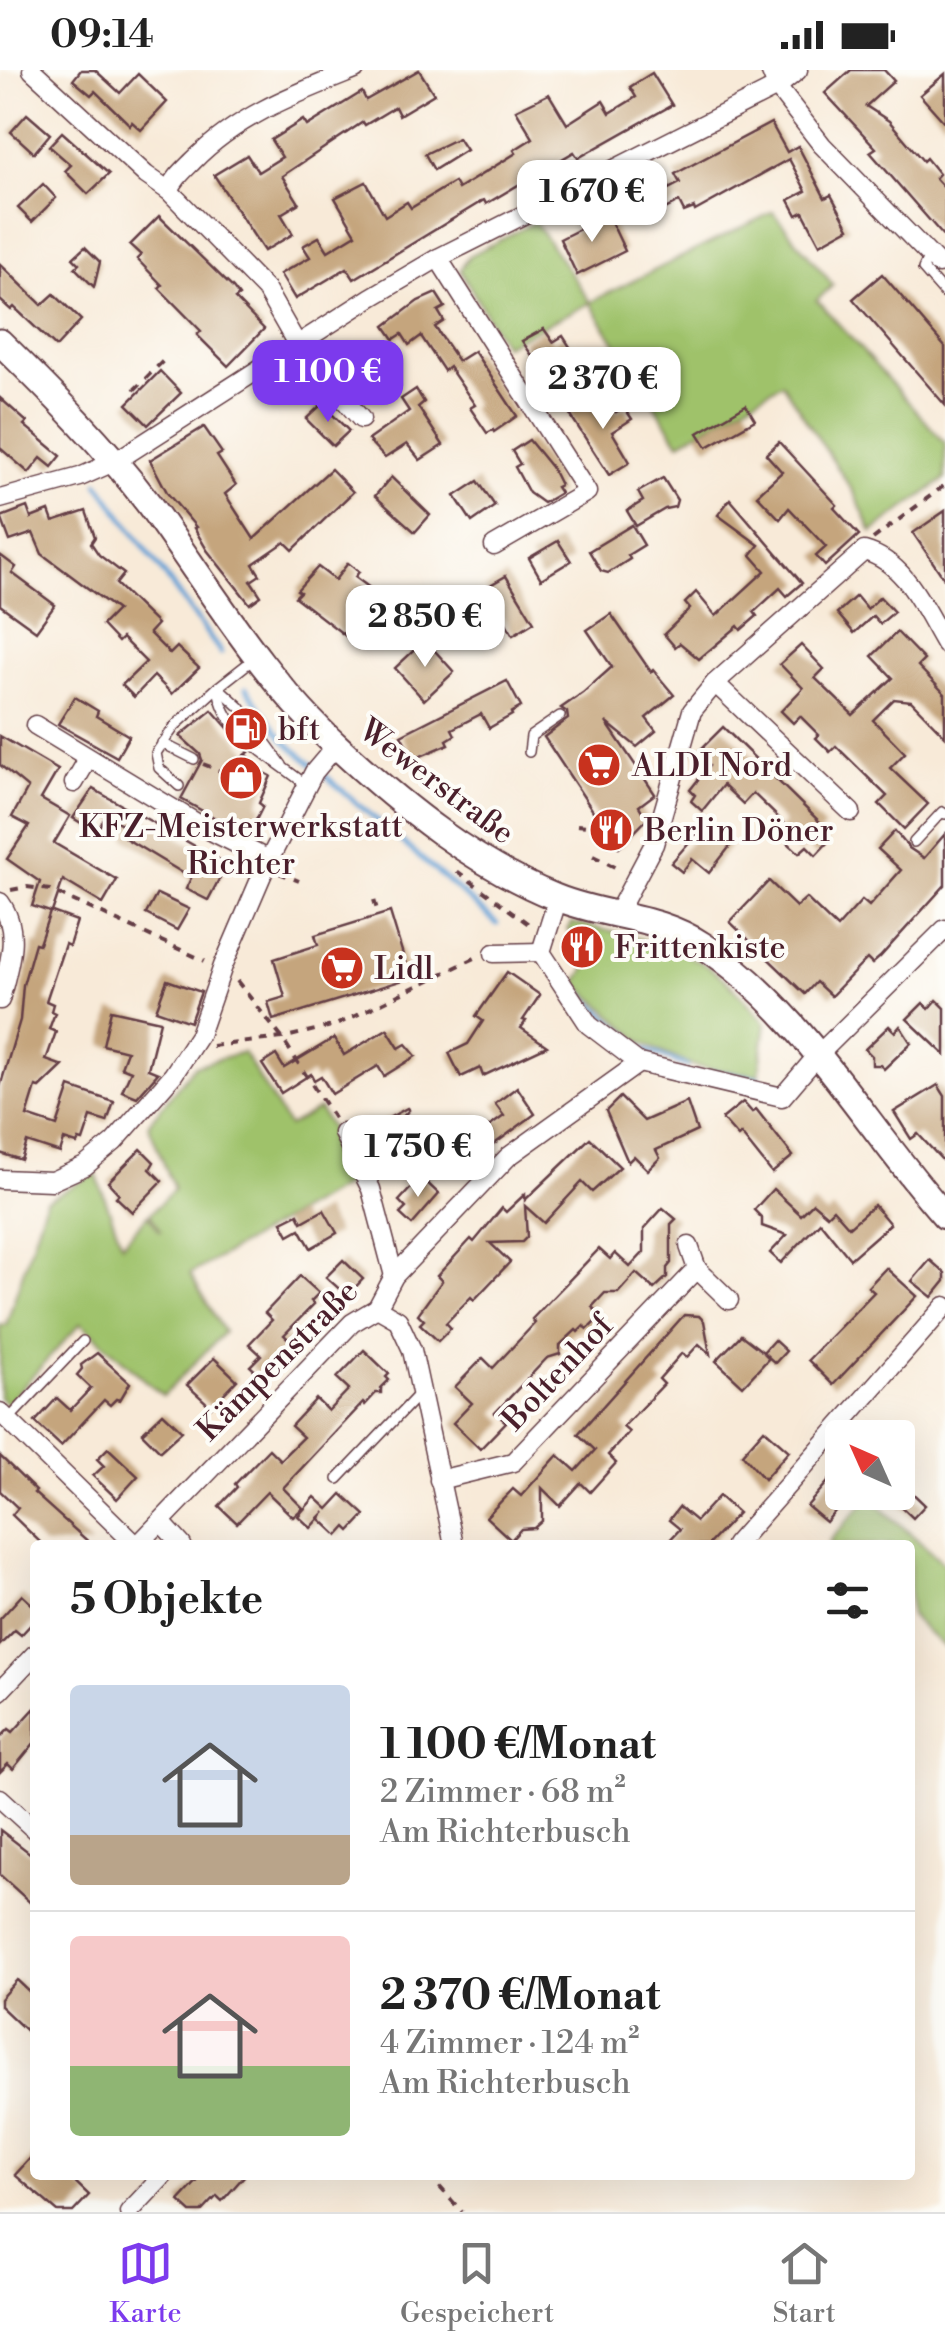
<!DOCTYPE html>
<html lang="de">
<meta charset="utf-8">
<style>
body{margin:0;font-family:"Libre Bodoni",serif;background:#f6f6f6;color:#222;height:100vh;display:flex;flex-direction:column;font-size:38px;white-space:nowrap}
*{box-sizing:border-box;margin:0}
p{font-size:32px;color:#767676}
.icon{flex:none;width:55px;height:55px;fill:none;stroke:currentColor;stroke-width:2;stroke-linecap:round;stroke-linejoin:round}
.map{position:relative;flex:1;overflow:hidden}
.panel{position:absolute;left:30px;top:1470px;width:885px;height:640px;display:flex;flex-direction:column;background:#fff;border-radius:10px;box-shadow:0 10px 40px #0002}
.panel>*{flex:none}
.needle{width:65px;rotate:315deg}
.fabs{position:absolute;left:825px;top:1350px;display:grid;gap:20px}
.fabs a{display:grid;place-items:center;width:90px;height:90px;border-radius:10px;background:#fff;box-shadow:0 10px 40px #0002;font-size:50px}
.price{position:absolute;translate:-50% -85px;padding:0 22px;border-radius:20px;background:#fff;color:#222;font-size:32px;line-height:65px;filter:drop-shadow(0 2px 5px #0008)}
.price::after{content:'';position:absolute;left:50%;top:60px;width:30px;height:22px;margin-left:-15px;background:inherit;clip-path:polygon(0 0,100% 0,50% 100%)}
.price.active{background:#7c3aed;color:#fff}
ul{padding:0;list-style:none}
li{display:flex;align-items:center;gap:30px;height:250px;padding:0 40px}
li+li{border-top:2px solid #e0e0e0}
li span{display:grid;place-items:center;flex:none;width:280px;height:200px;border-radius:10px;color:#555}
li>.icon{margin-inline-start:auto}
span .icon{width:120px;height:120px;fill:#fffc;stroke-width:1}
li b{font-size:42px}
h2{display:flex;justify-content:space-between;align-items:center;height:120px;padding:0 40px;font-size:42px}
.status{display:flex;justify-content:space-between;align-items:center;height:70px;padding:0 50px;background:#fff;direction:ltr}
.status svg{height:28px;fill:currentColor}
.tab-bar{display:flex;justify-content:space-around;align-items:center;height:140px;border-top:2px solid #e0e0e0;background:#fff;font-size:28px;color:#767676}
.tab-bar a{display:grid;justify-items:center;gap:5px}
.tab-bar .active{color:#7c3aed}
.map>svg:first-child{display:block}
.green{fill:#9fc26b;stroke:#74704b;stroke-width:2.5}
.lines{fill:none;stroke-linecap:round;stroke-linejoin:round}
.stream{stroke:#64a1d5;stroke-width:5}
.building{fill:#c5a57d}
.service-casing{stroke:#643d45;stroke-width:12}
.minor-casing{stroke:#643d45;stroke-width:21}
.secondary-casing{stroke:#643d45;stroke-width:29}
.path{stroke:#643d45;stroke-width:4;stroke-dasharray:8 8;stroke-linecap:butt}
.service{stroke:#fff;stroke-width:9}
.minor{stroke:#fff;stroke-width:18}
.secondary{stroke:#fff;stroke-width:25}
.labels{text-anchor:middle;stroke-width:8;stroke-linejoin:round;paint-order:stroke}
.poi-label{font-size:32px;fill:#4a1f2b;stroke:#fdfcf7;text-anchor:start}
.street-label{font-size:32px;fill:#4a1f2b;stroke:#fdfcf7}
</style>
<div class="status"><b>09:14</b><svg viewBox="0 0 49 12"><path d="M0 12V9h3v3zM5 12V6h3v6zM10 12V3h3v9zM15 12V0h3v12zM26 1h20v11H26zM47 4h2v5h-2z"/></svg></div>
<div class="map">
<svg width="945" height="2142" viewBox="0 0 945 2142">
<rect width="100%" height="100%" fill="#fdfcf7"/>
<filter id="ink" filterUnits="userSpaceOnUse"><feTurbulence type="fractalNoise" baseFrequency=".01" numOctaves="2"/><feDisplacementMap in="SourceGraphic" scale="20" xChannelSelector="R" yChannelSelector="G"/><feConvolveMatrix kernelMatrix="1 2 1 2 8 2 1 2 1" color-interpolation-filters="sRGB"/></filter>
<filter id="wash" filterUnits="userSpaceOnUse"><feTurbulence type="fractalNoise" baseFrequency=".0048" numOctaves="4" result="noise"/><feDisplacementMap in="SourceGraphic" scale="40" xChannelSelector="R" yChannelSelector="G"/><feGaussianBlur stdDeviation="2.25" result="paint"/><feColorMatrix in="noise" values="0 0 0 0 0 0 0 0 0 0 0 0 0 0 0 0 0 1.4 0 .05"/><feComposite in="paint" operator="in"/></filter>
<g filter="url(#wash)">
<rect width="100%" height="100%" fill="#f8ead8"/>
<g class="green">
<path d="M773 142 833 215 817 230 945 373V409L872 462 854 423 782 313 679 373 590 233 504 275 460 200 469 186 535 152 590 232Z"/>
<path d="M572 853C623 864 680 873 722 907 738 920 752 938 766 953L759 1005 696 997 663 983 642 972 576 913 597 882 567 860Z"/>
<path d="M243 982 288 1056 319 1039 360 1107 190 1204 224 1262 163 1326 81 1253 7 1334 0 1328V1255H6L46 1130 96 1104 122 1174 148 1145 161 1162 150 1144 174 1119 148 1054 194 996Z"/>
<path d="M869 1427 945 1494V1578L910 1546V1475H833L829 1472Z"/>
</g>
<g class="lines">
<g class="stream">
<path d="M98 413 221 583"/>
<path d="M246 618 284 670 313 695"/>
<path d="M321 702 497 854"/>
<path d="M573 917 643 979 687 996"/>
<path d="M712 1002 759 1008"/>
</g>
</g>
<g id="blocks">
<g class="building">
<path d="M81 0H95L120 23 138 4 167 32 141 60 132 52 130 55 95 21 91 25 73 10Z"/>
<path d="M419 0 434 24 399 45 395 37 365 55 363 52 282 106 299 133 281 144 293 164 264 181 214 105 247 85 258 102 282 87 271 70 303 50 307 56 362 22 366 30Z"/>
<path d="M851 0H884L894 11 866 36 889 51 923 91 926 88 939 104 935 108 945 119V168L870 82 876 78 825 23Z"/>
<path d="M652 3 672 35 578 88 574 82 486 134 484 130 354 209 347 198 295 229 280 204 310 187 303 176 319 167 328 181 356 164 335 128 366 112 385 146 407 132 411 138 454 112 458 119 516 83 514 80 533 68 516 40 549 24 567 54 603 31 610 43 636 27 630 17Z"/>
<path d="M945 4V53L920 25Z"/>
<path d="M27 44 50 64 34 83 11 62Z"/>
<path d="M771 53 787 82 798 76 825 128 831 125 849 158 820 174 803 142 797 145 789 130 806 121 789 89 695 141 694 138 684 142 679 132 659 142 651 128 680 113 675 104Z"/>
<path d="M62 62 109 104 88 124 65 101 71 95 49 76Z"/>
<path d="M458 68 466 80 434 100 425 84Z"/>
<path d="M43 114 56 128 32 152 18 138Z"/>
<path d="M608 145 625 181 577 205 560 169Z"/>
<path d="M159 146 233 218 239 226 235 229 264 259 228 296 197 265 201 261 159 218 162 215 137 189 141 185 130 175Z"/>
<path d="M85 177 100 192 94 217 75 198 79 194 73 188Z"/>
<path d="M0 194 42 235 54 224 81 250 56 277 14 237 11 240 0 230Z"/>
<path d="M882 204 945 277V335L853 229Z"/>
<path d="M436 223 445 237 438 241 444 251 435 257 458 291 474 281 517 346 494 362 493 360 487 363 470 338 475 335 449 297 444 301 421 266 409 275 402 264 394 269 385 256 418 231Z"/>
<path d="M544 259 553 272 563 266 584 299 555 319 522 271Z"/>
<path d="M160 301 181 323 148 355 127 334Z"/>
<path d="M416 319 424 332 418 337 443 375 420 390 407 374 385 388 368 370 409 341 401 329Z"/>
<path d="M0 328 27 352 24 355 61 386 52 397 41 388 29 403 0 378Z"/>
<path d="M606 328 616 342 624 337 632 349 612 362 630 392 609 405 569 343 590 330 595 337Z"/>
<path d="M322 334 349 361 333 376 306 349Z"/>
<path d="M746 335 755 350 707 377 698 363Z"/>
<path d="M204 357 222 383 217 386 236 415 225 424 254 469 331 399 353 422 293 480 285 472 253 494 260 505 251 511 261 526 250 534 207 480 194 458 196 457 168 424 150 390Z"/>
<path d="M529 370 551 397 560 415 556 417 560 423 543 433 529 423 515 397 520 394 512 381Z"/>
<path d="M779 372 837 435 834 438 859 465 825 496 816 486 826 477 789 438 780 449 757 425 782 402 766 384Z"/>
<path d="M391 407 430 445 415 462 375 426Z"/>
<path d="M663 408 677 430 675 437 665 439 636 456 627 441 643 431 638 422Z"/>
<path d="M478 411 495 436 472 452 455 426Z"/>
<path d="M730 429 802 513 787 526 780 518 754 542 757 546 741 560 738 556 699 589 680 573 675 577 664 564 690 539 685 533 696 522 716 546 765 501 751 485 759 475 718 445Z"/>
<path d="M27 437 31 448 49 441 53 452 86 441 95 467 91 473 99 485 124 504 116 514 157 554 149 563 170 584 177 577 199 598 172 624 154 606 134 627 122 615 146 592 122 568 118 572 102 555 117 540 42 484 33 463 10 471 1 447Z"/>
<path d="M945 441V510L913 463Z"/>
<path d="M632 455 644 475 628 485 630 489 608 503 601 501 589 481Z"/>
<path d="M558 471 571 491 541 509 529 488Z"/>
<path d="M0 485 16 497 12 503 55 535 36 561 0 535Z"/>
<path d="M348 493 359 502 355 507 393 535 360 577 295 527 300 522 297 520 318 497 335 510Z"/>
<path d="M506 506 534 552 513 565 485 518Z"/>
<path d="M856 526 867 539 880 527 894 542 880 554 873 546 854 563 837 543Z"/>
<path d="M611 544 651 602 653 600 674 625 646 648 656 661 637 677 606 652 655 724 639 736 647 749 619 778 614 772 608 776 591 751 597 747 544 667 568 649 567 642 561 638 584 622 612 597 587 560Z"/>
<path d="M897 562 924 590 918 596 945 624V666L911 631 894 629 873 650 905 683 890 698 928 734 904 759 879 734 887 726 836 676 830 682 816 668 819 665 800 646 793 653 781 641 803 618 780 594 801 575 824 599 815 608 853 645 893 608 872 586Z"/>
<path d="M425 570 454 602 424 630 395 598Z"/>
<path d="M507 611 521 637 511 643 512 645 489 658 481 644 452 659 455 665 447 670 449 674 414 689 401 665Z"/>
<path d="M75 627 98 641 96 646 129 666 117 687 58 654Z"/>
<path d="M212 640 249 682 239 690 271 706 259 733 263 736 248 766 181 729 202 690 200 684 180 666Z"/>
<path d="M723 657 825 757 819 763 828 772 816 785 807 776 799 783 786 771 776 761 784 753 753 723 743 734 723 715 702 741 691 731 695 725 690 720 709 696 696 684Z"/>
<path d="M0 666 58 700 41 729 70 746 54 773 117 810 103 834 63 810 52 842 77 851 69 876 65 874 46 931 53 934 51 941 55 943 49 959 56 962 46 990 63 996 40 1018 36 1017 27 1046 57 1056 70 1017 114 1032 107 1052 91 1047 83 1071 79 1070 77 1074 64 1070 60 1083 27 1072 21 1090 0 1083V1017L20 950 23 915 35 873 39 874 50 842 32 836 40 812 7 789 29 756 12 747 28 718 0 695Z"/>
<path d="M93 719 227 794 208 830 186 819 191 808 125 768 130 759 106 745 96 762 73 748Z"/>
<path d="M705 754 731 775 709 803 692 789 682 802 671 793Z"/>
<path d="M895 761 909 778 924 788 945 764V815L880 887 872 894 867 889 831 926 816 912 805 924 730 852 769 811 796 837 806 828 837 858 862 830 869 836 901 800 878 779Z"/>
<path d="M157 824 189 839 177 860 146 844Z"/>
<path d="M390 842 410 908 273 950 268 932 285 927 274 889 318 875 315 865Z"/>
<path d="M507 902 540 925 523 950 526 951 521 958 547 976 483 1006 480 998 461 1007 449 983 468 974 483 951 476 946Z"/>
<path d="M167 910 201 922 190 952 156 940Z"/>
<path d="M937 930 945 938V985L907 949 923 933 929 939Z"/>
<path d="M111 940 160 951 148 999 158 1003 137 1027 122 1021 131 1001 121 997 127 981 103 975Z"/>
<path d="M889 956 895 962 900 956 911 973 884 999 880 995H872V986L865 979Z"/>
<path d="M387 959 399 978 406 974 416 986 384 1006 378 996 332 1024 321 1006 314 1010 311 1004 281 1023 262 994 276 985 284 998 334 968 344 985Z"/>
<path d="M938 1015 945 1026V1093L918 1064 911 1069 894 1042Z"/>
<path d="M517 1017 535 1044 493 1075 486 1059 504 1046 495 1034Z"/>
<path d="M620 1027 644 1051 687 1032 697 1061 656 1080 660 1088 648 1100 634 1086 628 1092 606 1041Z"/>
<path d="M743 1032 752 1042 756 1039 793 1086 772 1103 741 1064 738 1067 722 1049Z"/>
<path d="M407 1038 409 1040 387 1064 414 1089 420 1083 433 1095 414 1114 384 1089 379 1081 381 1078 374 1071 376 1069 367 1060Z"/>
<path d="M590 1068 620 1097 592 1122 582 1112 544 1153 525 1136 527 1167 522 1172 490 1173 510 1192 474 1230 471 1227 446 1253 451 1258 438 1271 420 1254 424 1250 418 1244 442 1211 437 1206 471 1169 474 1172 502 1138 506 1142 525 1124V1130Z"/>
<path d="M141 1079 154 1092 150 1099 162 1111 132 1142 116 1127 119 1124 108 1112Z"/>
<path d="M421 1107 439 1124 412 1155 400 1144 406 1138 399 1131Z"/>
<path d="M773 1119 801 1145 813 1133 827 1145 833 1139 849 1157 874 1135 890 1154 850 1189 820 1152 781 1193 770 1183 787 1165 762 1156V1148L754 1140Z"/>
<path d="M663 1138 676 1149 671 1154V1193L667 1198V1207L654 1219 636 1203 618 1223H605L592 1237 601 1246 588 1259 584 1256 578 1262 576 1260 560 1275V1284L547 1288 495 1343 506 1352 480 1379 453 1353 472 1333 455 1317 483 1288 493 1298 535 1253 532 1249 599 1179 610 1189 615 1183 630 1197 644 1182V1159Z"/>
<path d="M324 1140 337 1163 311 1178 300 1159 289 1165 282 1152 298 1144 302 1152Z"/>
<path d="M343 1190 363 1209 347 1226 326 1207Z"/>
<path d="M930 1190 945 1203V1211L932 1227 912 1211Z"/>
<path d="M886 1198 917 1226 833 1315 808 1290 874 1222 868 1217Z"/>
<path d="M300 1206 319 1223 311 1231 314 1234 284 1265 299 1279 279 1302 274 1297 263 1308 250 1296 261 1285 249 1274 272 1250 265 1243Z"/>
<path d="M684 1245 699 1246 704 1251 710 1284 699 1274 687 1287 682 1283 659 1309 664 1314 623 1357 629 1362 608 1385 616 1393 590 1422 581 1413 560 1436 542 1418V1451L534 1458 521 1459 511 1470 486 1447 513 1419 521 1426 558 1385 576 1401 595 1380 578 1364Z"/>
<path d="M741 1265 763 1282 774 1270 786 1281 775 1293 764 1283 769 1288 743 1316 716 1291Z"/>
<path d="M364 1280 389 1304 386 1307 389 1310 381 1318V1323H376L365 1335 363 1333 283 1418 303 1438 293 1447 267 1422 237 1453 219 1436 237 1417 235 1414 269 1379 280 1390 303 1367 291 1356 316 1329 328 1341 349 1319 337 1308Z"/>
<path d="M97 1283 130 1313 120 1330 116 1329 110 1335 104 1330 61 1376 35 1352 57 1328 70 1340 91 1318 77 1305 82 1299 81 1295Z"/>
<path d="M214 1288 237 1310 211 1337 187 1315Z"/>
<path d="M163 1343 182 1361 160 1381 142 1363Z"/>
<path d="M764 1359 789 1381 764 1409 742 1384Z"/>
<path d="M108 1378 138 1406 117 1429 93 1406 104 1396 97 1389Z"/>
<path d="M0 1386 36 1421 34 1423 92 1475H43L12 1445 18 1438 0 1421Z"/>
<path d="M833 1406 842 1415V1422H851L826 1452 807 1436Z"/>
<path d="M901 1412 925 1435 913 1448 889 1425 898 1422Z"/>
<path d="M342 1424 365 1445 350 1461 346 1457 338 1466 319 1448 325 1442 311 1458 298 1446 315 1427 328 1439Z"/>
<path d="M719 1426 738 1443 708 1475H665L680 1459 669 1450 679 1437 696 1451Z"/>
<path d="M22 1525 35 1537V1550L21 1565 15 1560 0 1575V1549Z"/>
<path d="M35 1638V1672L13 1699 8 1694 0 1702V1668L9 1659 13 1662Z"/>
<path d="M0 1760 35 1787V1837L0 1805Z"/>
<path d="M17 1910 35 1927V1969L0 1936V1929Z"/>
<path d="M35 2083V2105H68L89 2125 73 2142H58L15 2105Z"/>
<path d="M203 2105H245L222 2131 217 2126 202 2142H191L179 2131Z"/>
</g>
</g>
</g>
<g filter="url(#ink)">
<use href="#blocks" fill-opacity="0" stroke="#643d45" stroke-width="2.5"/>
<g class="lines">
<defs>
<g id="service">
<path d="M929 186 923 199 945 224"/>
<path d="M255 588 218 617C224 666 273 687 306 715"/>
<path d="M162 673 194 689"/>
<path d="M529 682 531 666 560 646"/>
<path d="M179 716 159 698 156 683 175 656 218 617 240 637 282 695"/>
<path d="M914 772 942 742 945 744"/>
<path d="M8 1350 83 1271"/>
<path d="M338 1409 419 1324"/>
</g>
<g id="minor">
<path d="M32 0 146 105 169 121 266 220 298 276 361 349"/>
<path d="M770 0 777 17 822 75 938 194"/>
<path d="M169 121C174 109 183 101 193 91 238 45 295 24 355 0"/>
<path d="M438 188 587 422 494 476"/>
<path d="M0 429 80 407 116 391 370 228 438 188 777 17 798 0"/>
<path d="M715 613 851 742"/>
<path d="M35 655 203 757 269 790"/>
<path d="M74 713 88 689"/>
<path d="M558 828 541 882 589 955 639 993 782 1027 817 986 945 859"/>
<path d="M0 832C22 863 8 896 0 930"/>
<path d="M618 842 654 774 692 641 715 613 864 481C906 492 924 539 945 574"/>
<path d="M494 883 541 882"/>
<path d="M343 1063 371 1119 394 1206"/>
<path d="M0 1109 52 1111 85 1096 114 1072 173 1005 199 965 223 896 265 798 314 702 336 676"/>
<path d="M689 1176 697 1199"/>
<path d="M377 1238 398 1250 412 1280 454 1475"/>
<path d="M0 1342 136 1475"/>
<path d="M439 1410 513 1392 697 1199 729 1230"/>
<path d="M161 1452 182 1475"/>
<path d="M138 1475 352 1253 377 1238 394 1206 508 1087 639 993"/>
<path d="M735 1475 945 1236"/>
<path d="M0 1621 35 1584"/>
<path d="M0 1728 35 1760"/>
<path d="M129 2142 164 2105"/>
</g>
<path id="secondary" d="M0 272C52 323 104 375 148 433 209 516 262 608 338 677 403 737 472 793 555 827 606 848 656 844 704 876 805 943 866 1058 945 1146"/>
</defs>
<use href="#service" class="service-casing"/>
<use href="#minor" class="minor-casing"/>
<use href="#secondary" class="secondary-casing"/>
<g class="path">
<path d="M134 320 165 289"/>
<path d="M873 469 945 415"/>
<path d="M203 694 228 704 249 685"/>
<path d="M577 755 596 757"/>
<path d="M593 786 621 800"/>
<path d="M457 801 530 855"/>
<path d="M279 803 299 811"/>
<path d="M11 820 27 817 50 820 205 891"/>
<path d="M374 830 379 846"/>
<path d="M237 911 282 968 335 1050"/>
<path d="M212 976 282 968 336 955 479 886"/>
<path d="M429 2105 462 2142"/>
</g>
<use href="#service" class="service"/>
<use href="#minor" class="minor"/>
<use href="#secondary" class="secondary"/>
</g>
</g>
<defs>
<symbol id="fuel-disc" viewBox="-11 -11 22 22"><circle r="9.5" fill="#c8321e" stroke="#fdfcf7"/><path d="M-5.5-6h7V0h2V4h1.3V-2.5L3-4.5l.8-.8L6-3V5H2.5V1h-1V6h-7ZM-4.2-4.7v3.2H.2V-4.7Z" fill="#fff"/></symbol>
<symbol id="supermarket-disc" viewBox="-11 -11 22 22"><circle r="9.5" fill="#c8321e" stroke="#fdfcf7"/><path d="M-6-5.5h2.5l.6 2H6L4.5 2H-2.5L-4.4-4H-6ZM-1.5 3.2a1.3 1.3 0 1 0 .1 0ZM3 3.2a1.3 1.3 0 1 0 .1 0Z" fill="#fff"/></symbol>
<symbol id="shop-disc" viewBox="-11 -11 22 22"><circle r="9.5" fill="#c8321e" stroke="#fdfcf7"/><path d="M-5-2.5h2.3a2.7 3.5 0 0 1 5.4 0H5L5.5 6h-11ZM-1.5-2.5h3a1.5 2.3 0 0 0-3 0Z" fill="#fff"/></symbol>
<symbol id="restaurant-disc" viewBox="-11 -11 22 22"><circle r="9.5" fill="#c8321e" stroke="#fdfcf7"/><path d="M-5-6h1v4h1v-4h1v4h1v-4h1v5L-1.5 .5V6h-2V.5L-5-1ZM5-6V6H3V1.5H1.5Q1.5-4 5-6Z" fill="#fff"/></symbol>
</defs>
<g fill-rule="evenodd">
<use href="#fuel-disc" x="221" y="634" width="50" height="50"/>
<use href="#supermarket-disc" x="574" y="670" width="50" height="50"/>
<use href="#shop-disc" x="216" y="683" width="50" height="50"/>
<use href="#restaurant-disc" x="586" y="735" width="50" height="50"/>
<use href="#restaurant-disc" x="557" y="852" width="50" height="50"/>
<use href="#supermarket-disc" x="317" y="873" width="50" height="50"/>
</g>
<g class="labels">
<g class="poi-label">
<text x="278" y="670">bft</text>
<text x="632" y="706">ALDI Nord</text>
<text x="241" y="767" text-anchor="middle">KFZ-Meisterwerkstatt<tspan x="241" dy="37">Richter</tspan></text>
<text x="644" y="771">Berlin Döner</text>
<text x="614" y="888">Frittenkiste</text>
<text x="374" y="909">Lidl</text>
</g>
<g class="street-label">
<text transform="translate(437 711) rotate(37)" y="11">Wewerstraße</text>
<text transform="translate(277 1290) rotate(-45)" y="11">Kämpenstraße</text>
<text transform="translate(557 1302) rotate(-47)" y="11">Boltenhof</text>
</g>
</g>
</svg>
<div class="fabs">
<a><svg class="needle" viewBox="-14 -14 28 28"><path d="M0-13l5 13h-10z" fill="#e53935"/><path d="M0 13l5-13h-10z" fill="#767676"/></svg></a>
</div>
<b class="price" style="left:592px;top:175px">1 670 €</b>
<b class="price active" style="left:328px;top:355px">1 100 €</b>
<b class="price" style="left:603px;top:362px">2 370 €</b>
<b class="price" style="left:425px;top:600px">2 850 €</b>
<b class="price" style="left:418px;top:1130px">1 750 €</b>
<section class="panel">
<h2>5 Objekte<svg class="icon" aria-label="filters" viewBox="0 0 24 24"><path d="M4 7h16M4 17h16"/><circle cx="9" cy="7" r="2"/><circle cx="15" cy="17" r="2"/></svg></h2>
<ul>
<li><span style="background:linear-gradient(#c9d6e8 75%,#b9a48a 0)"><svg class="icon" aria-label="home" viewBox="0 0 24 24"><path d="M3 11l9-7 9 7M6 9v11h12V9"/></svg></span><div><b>1 100 €/Monat</b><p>2 Zimmer · 68 m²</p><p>Am Richterbusch</p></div></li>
<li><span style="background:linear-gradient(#f6c9c9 65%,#8fb573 0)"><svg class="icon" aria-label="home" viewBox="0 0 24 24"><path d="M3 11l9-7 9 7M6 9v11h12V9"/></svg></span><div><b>2 370 €/Monat</b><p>4 Zimmer · 124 m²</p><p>Am Richterbusch</p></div></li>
</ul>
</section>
</div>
<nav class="tab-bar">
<a class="active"><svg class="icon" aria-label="map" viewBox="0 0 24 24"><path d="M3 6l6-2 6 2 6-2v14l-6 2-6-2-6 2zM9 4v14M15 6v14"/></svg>Karte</a>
<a><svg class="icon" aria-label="saved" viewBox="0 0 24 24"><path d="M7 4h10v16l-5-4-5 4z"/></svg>Gespeichert</a>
<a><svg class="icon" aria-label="home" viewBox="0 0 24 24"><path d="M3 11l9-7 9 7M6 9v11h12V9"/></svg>Start</a>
</nav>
